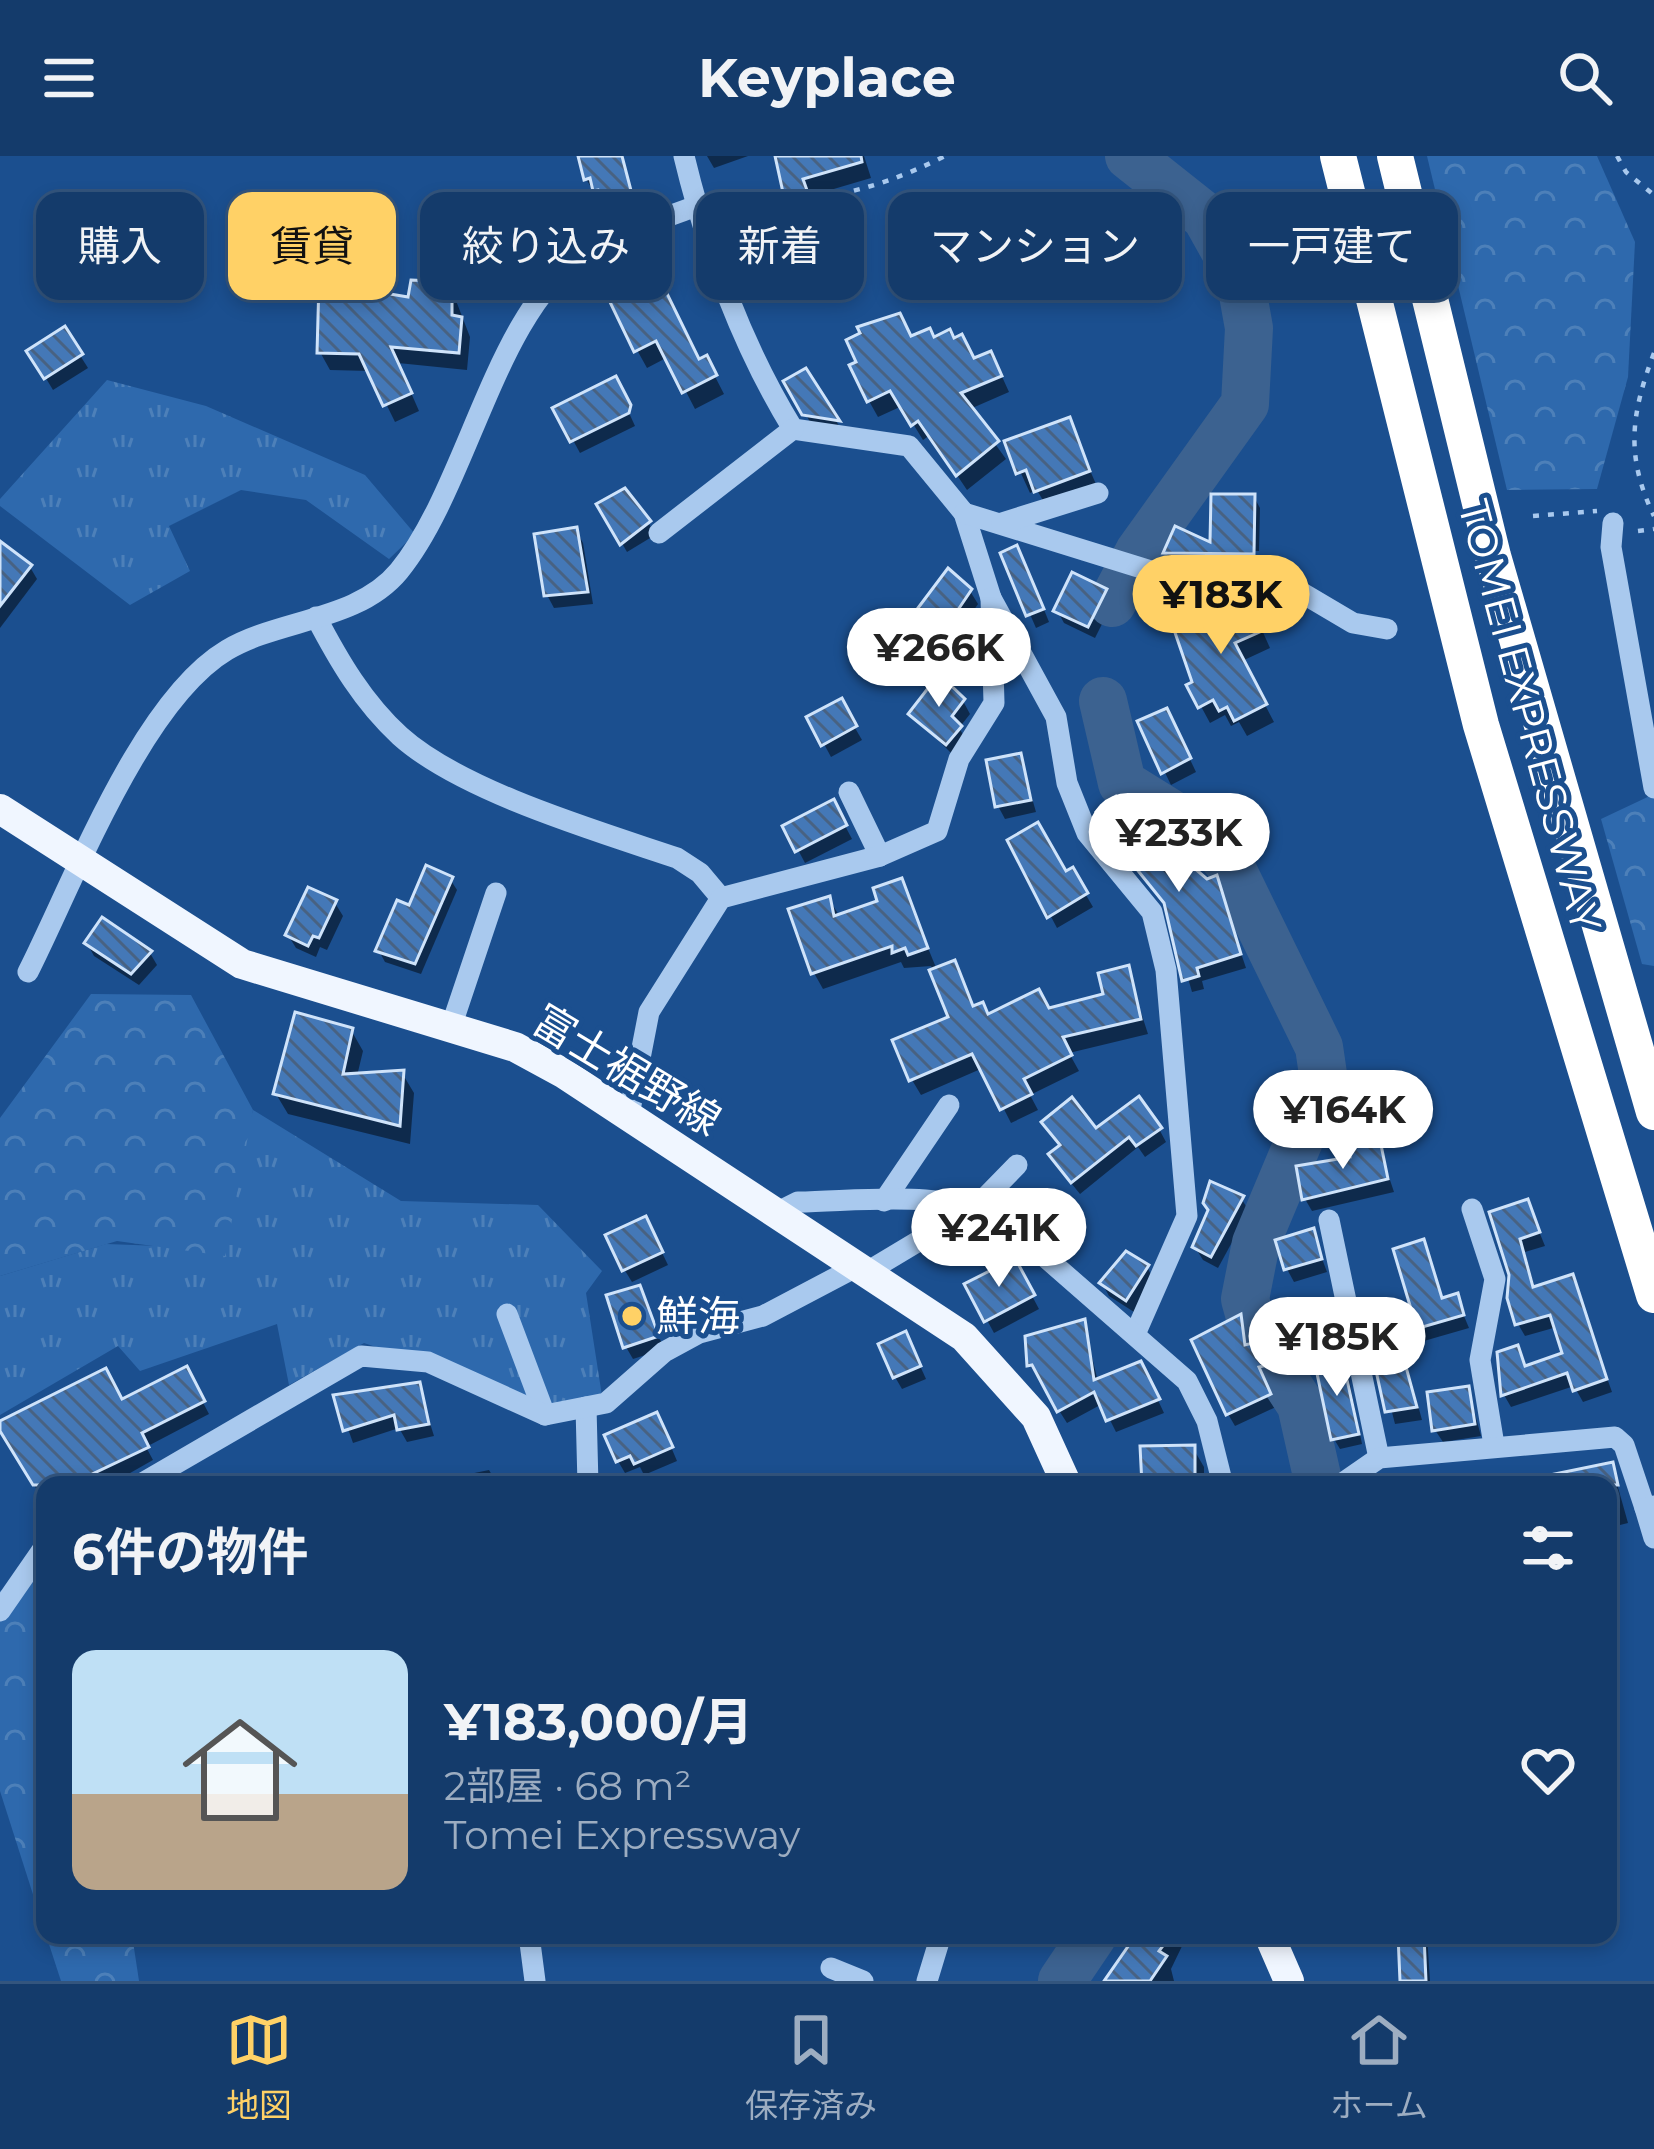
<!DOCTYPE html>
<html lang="ja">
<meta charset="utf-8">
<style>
body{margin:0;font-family:Montserrat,"Noto Sans JP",sans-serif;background:#1d4271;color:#f1f3f6;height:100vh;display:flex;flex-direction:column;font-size:45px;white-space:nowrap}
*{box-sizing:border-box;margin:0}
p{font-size:39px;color:#9dadc1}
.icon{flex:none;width:66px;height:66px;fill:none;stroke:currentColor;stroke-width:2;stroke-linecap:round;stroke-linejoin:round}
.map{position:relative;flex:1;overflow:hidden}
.panel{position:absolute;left:36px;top:1320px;width:1581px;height:468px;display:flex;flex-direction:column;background:#143b6b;border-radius:24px;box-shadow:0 6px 18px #0003,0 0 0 3px #33557e}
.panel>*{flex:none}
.banner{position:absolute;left:36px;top:36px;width:1584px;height:108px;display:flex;gap:24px}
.price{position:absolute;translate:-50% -102px;padding:0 27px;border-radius:42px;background:#fff;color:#222;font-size:39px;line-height:78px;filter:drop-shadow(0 3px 6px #0008)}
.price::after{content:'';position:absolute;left:50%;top:72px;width:36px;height:27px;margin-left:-18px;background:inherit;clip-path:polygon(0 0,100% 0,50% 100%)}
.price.on{background:#ffd166;color:#111}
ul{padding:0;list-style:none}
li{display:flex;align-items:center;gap:36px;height:300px;padding:0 36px}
li span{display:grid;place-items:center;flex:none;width:336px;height:240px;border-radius:24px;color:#555}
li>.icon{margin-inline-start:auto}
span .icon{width:144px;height:144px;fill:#fffc;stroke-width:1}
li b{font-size:51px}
h2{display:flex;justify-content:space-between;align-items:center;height:144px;padding:0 36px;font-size:51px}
.pill{padding:0 42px;border-radius:24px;background:#143b6b;box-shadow:0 6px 18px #0003,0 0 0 3px #33557e;font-size:42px;line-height:108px}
.pill.on{background:#ffd166;color:#111}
header{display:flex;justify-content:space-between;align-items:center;height:156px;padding:0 36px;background:#143b6b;font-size:54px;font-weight:700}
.tab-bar{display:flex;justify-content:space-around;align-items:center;height:168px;border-top:3px solid #33557e;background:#143b6b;font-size:33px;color:#9dadc1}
.tab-bar a{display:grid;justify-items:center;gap:6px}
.tab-bar .on{color:#ffd166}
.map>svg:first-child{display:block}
.grass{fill:url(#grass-tufts)}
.forest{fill:url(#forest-crowns)}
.shadow{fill:#0007}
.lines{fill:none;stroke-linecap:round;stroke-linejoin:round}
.river{stroke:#3c6290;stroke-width:48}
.building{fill:url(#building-back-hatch);stroke:#cfe3fa;stroke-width:3}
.path{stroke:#a9c9ee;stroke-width:4.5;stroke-dasharray:6 9;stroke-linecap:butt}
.minor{stroke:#a9c9ee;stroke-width:21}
.major{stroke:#f0f6ff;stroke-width:30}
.highway{stroke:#fff;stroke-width:36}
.poi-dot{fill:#ffd166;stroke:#1b4f8f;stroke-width:4.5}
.labels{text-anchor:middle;stroke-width:10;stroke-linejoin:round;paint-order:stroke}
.street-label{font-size:42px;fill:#fff;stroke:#1b4f8f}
.poi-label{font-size:42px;fill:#fff;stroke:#1b4f8f;text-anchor:start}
</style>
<header><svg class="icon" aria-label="menu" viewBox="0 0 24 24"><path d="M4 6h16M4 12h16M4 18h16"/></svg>Keyplace<svg class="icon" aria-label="search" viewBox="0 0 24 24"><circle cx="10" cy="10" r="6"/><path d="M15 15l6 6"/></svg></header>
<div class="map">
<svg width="1654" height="1825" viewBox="0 0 1654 1825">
<defs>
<pattern id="grass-tufts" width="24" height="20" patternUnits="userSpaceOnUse" patternTransform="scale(3)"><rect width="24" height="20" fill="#2e69ad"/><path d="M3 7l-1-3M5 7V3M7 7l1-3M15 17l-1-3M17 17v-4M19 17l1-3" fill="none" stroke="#4d80b9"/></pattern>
<pattern id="forest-crowns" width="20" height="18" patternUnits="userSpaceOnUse" patternTransform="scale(3)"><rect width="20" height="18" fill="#2e69ad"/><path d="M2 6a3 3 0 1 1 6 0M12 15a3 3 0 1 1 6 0" fill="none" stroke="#4d80b9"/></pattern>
<pattern id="building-back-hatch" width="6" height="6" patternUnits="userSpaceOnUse" patternTransform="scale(3)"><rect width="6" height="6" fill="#4478b7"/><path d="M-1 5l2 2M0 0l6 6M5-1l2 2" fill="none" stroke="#486282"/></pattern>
</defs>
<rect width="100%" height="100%" fill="#1b4f8f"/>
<g class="grass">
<path d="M107 224 206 250 365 319 415 378 389 403 306 344 241 334 169 370 190 415 130 449 0 350V343Z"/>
<path d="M253 954 401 1045 538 1049 602 1115 586 1137 602 1240 549 1249 364 1187 289 1229 277 1168 140 1215 118 1190 0 1259V1120L106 1088 214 1092Z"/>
</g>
<g class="forest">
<path d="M1427 0H1597L1635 86 1628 221 1597 333 1507 334Z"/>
<path d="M1654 638V810L1642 808 1601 663Z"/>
<path d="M91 838 191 839 253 954 225 1100 117 1085 0 1120V962Z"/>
<path d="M45 1415V1776L0 1635V1435Z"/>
<path d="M46 1779H132L139 1825H61Z"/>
</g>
<g class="shadow">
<path d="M598 0H621L639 59 613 66 586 23Z"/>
<path d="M707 0H748L714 12Z"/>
<path d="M778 0H864L871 22 810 40 815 54 794 58 820 125 794 136 782 111 746 126 741 117 791 47Z"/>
<path d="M622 97 660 103 669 121 660 125 699 207 706 203 724 238 695 253 668 201 647 212 637 194 638 131Z"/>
<path d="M450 129 470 181 467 214 398 207 419 255 395 266 370 215 330 214 320 196Z"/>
<path d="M64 174 88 212 53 234 30 196Z"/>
<path d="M911 183 934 184 999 214 1009 236 970 253 1006 303 967 334 930 279 923 284 902 250 878 261 869 245Z"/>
<path d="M805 216 843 276 813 271 787 226Z"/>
<path d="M614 224 635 270 580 297 556 253Z"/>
<path d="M1068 264 1099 335 1049 355 1037 334 1030 337 1007 287Z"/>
<path d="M1254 341 1260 352 1259 395 1215 394V400L1259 401V408L1172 407 1166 396 1213 391Z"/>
<path d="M600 349 648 366 655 379 627 396Z"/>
<path d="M576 374 583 387 593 448 554 452 547 439Z"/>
<path d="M1020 394 1049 466 1036 472 1004 399Z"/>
<path d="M0 400 30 411 37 423 0 472Z"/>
<path d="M970 435 978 448 951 487 919 456Z"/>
<path d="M1105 435 1112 448 1095 482 1064 467 1057 454Z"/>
<path d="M1248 443 1270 492 1242 505 1274 566 1247 580 1239 566 1231 570 1225 559 1210 567 1190 530Z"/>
<path d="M963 545 970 558 959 572 967 585 954 600 912 558Z"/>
<path d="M840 546 862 584 831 601 810 562Z"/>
<path d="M1141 567 1173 568 1196 616 1171 629Z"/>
<path d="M1020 600 1036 656 1005 663 998 650Z"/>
<path d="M833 647 852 683 805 707 786 671Z"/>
<path d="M1100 657 1207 727 1216 723 1246 812 1202 825 1204 833 1192 836 1168 752Z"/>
<path d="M1011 685 1065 719 1072 715 1093 751 1057 772Z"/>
<path d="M450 723 457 734 421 818 385 806 379 795 411 753Z"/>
<path d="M901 726 937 814 954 808 974 853 988 861 1107 841 1127 813 1148 878 1069 897 1079 915 1030 939 1038 954 1011 967 983 912 921 939 912 924 952 862 931 810 904 812 901 806 823 833 814 817 829 743 840 761 881 747Z"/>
<path d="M335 747 343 760 327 794 320 791 316 801 296 792 288 779Z"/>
<path d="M87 787 150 797 157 809 139 829 94 800Z"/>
<path d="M351 874 363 895 357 920 402 917 414 937 410 988 288 958 276 938Z"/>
<path d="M1159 973 1166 986 1145 1001 1138 991 1080 1038 1059 1012 1095 976Z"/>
<path d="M1378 988 1394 1036 1312 1055 1305 1043Z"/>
<path d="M1241 1042 1249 1055 1218 1112 1203 1104 1195 1091Z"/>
<path d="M1527 1046 1545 1090 1525 1096 1535 1133 1571 1121 1612 1236 1583 1246 1574 1230 1511 1251 1504 1239 1500 1198 1516 1193 1526 1213 1566 1199 1557 1171 1525 1180 1518 1168 1512 1118Z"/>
<path d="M652 1076 668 1109 632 1126 624 1113Z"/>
<path d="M1312 1076 1327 1116 1294 1126 1287 1113Z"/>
<path d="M1423 1087 1443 1144 1456 1141 1469 1172 1410 1189 1413 1200 1405 1202 1422 1264 1395 1268 1369 1166 1414 1155Z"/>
<path d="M1014 1106 1039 1153 994 1177 968 1129Z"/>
<path d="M1147 1111 1154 1124 1134 1156 1109 1140 1102 1127Z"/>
<path d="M639 1132 664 1193 633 1203 626 1191Z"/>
<path d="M1239 1162 1249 1192 1322 1173 1335 1206 1341 1204 1347 1214 1362 1288 1340 1293 1334 1283 1318 1211 1263 1224 1276 1251 1235 1270 1228 1258Z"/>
<path d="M1084 1167 1098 1226 1147 1221 1164 1257 1116 1276 1102 1248 1067 1267 1030 1209 1028 1182Z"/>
<path d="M912 1192 926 1223 902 1233 895 1221Z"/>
<path d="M186 1214 209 1258 146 1291 153 1304 109 1329H45V1348L0 1269 122 1247Z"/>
<path d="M418 1229 434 1280 407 1286 399 1272 353 1287 337 1241 358 1235 362 1242Z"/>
<path d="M1468 1233 1481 1280 1443 1286 1435 1274Z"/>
<path d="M663 1272 677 1305 644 1319 640 1311 625 1317 618 1305Z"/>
<path d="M1193 1292 1204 1311V1329H1145Z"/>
<path d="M1612 1310 1628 1367 1608 1372V1329H1534Z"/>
<path d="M489 1314 498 1329H416Z"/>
<path d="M1136 1779H1180L1184 1786 1171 1813 1174 1825H1108Z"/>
<path d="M1399 1779H1427L1430 1825H1402Z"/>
</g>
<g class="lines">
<g class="river">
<path d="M1112 447 1139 396 1245 248 1249 172 1240 122 1206 61 1129 0"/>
<path d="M1103 545 1122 627 1207 680 1230 709 1319 891 1324 925 1256 1087 1245 1143 1255 1179 1301 1249 1319 1329"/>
<path d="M1062 1825 1093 1779"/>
</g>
</g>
<g class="building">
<path d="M578 0H622L634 46 603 54 598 34 593 35 590 22 584 24Z"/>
<path d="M775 0H861L862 6 803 23 808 37 784 41Z"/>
<path d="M790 44 817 116 786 128 776 103 738 118 722 64Z"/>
<path d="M652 82 661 103 652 107 699 203 707 199 717 219 682 237 656 185 634 196 608 142 634 129 618 95Z"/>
<path d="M411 124 452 126V159L462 161 459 197 391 191 412 237 383 250 359 198 317 197 319 126 408 141Z"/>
<path d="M900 157 911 180 930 172 934 181 950 173 954 182 962 178 974 202 991 195 1002 220 961 237 999 285 956 320 918 265 911 270 890 235 867 246 849 209 856 206 846 184 860 177 857 171Z"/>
<path d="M65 170 83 198 44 223 26 195Z"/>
<path d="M806 212 840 265 802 259 783 225Z"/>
<path d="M616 220 631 249 629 257 570 286 552 252Z"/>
<path d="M1070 261 1090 315 1034 336 1026 314 1016 318 1004 285Z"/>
<path d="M625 332 651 365 620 389 596 348Z"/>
<path d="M1211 338H1255L1254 398 1163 397 1175 370 1210 386Z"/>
<path d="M577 371 588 436 544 440 534 378Z"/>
<path d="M0 385 32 409 0 450Z"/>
<path d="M1017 389 1044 453 1026 460 1000 397Z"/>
<path d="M948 412 972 433 943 476 915 456Z"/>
<path d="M1072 416 1107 433 1088 471 1053 455Z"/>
<path d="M1249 439 1262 475 1235 487 1267 548 1234 565 1227 551 1219 555 1213 544 1198 552 1186 529 1192 526 1172 468Z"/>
<path d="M939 518 965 543 952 560 962 570 946 589 908 558Z"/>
<path d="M842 542 857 570 821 590 806 561Z"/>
<path d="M1167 552 1191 602 1161 618 1137 565Z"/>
<path d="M1021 597 1031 644 995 651 986 604Z"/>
<path d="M1116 640 1155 687 1159 682 1207 723 1217 719 1241 798 1197 812 1199 820 1182 825 1164 747 1135 711 1139 706 1096 656Z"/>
<path d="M834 643 847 669 795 696 782 670Z"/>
<path d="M1038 666 1066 715 1073 711 1088 737 1047 762 1007 684Z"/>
<path d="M426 709 453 721 415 808 375 795 397 744 409 749Z"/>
<path d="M902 722 928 792 908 799 905 792 892 797V790L811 818 788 753 830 740 834 760 877 745 873 732Z"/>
<path d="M308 731 337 744 319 782 313 780 308 790 285 779Z"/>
<path d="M102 761 152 795 131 818 84 787Z"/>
<path d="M955 804 973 850 983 846 988 858 1039 833 1049 852 1103 838 1098 817 1129 809 1141 863 1063 881 1072 899 1024 923 1032 938 1000 954 972 898 909 925 892 884 948 861 929 814Z"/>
<path d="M295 856 353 872 343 918 404 914 400 970 273 938Z"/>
<path d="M1139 940 1162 972 1136 990 1129 981 1071 1027 1048 998 1060 989 1041 966 1072 941 1096 972Z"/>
<path d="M1380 984 1388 1023 1302 1044 1296 1010 1350 1001 1348 991Z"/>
<path d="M1210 1025 1244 1040 1211 1101 1192 1091 1208 1054 1203 1047Z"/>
<path d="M1528 1043 1540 1076 1520 1083 1533 1131 1573 1118 1607 1223 1573 1235 1567 1217 1501 1240 1497 1196 1518 1189 1525 1210 1562 1197 1550 1159 1515 1169 1507 1142 1509 1119 1489 1056Z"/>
<path d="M646 1060 663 1096 622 1115 605 1079Z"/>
<path d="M1314 1072 1322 1103 1284 1114 1275 1084Z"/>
<path d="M1424 1083 1442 1142 1458 1137 1464 1159 1405 1176 1408 1188 1400 1189 1417 1251 1385 1256 1365 1164 1411 1153 1393 1093Z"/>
<path d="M1126 1095 1149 1109 1126 1145 1099 1127Z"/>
<path d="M1015 1102 1035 1139 984 1166 964 1128Z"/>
<path d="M640 1129 659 1180 623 1192 606 1139Z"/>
<path d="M1241 1158 1245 1189 1323 1170 1330 1194 1259 1211 1271 1238 1226 1259 1191 1184Z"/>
<path d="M1085 1163 1094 1224 1141 1205 1160 1243 1106 1265 1094 1236 1057 1256 1032 1209 1027 1210 1025 1180Z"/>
<path d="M906 1175 921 1210 893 1222 878 1188Z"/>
<path d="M1342 1201 1359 1278 1331 1284 1315 1208Z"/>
<path d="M187 1210 205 1245 142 1277 149 1291 84 1322 87 1329H33L0 1275V1265L106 1212 122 1243Z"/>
<path d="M420 1226 429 1268 397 1274 394 1259 343 1275 333 1239Z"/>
<path d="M1469 1230 1475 1268 1432 1275 1427 1236Z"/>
<path d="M657 1256 673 1291 634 1308 630 1300 616 1306 604 1279Z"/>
<path d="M1195 1289V1329H1142L1140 1290Z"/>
<path d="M1613 1306 1618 1329H1551L1550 1319Z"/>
<path d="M1136 1779H1171L1159 1795 1167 1800 1150 1825H1104Z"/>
<path d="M1398 1779H1424L1426 1825H1400Z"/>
</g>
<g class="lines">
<g class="path">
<path d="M1617 0 1626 16 1654 39"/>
<path d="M720 49C806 48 868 39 945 0"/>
<path d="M1654 197C1631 258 1625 300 1654 360"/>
<path d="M1533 360 1597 355"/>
<path d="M1638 375 1654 373"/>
</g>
<g class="minor">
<path d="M684 0C706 92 743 192 793 273L909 290 964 357 991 442 1056 561 1067 627 1087 677 1152 756 1166 814 1187 1060 1136 1176"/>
<path d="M964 357 1151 415 1287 428 1353 467 1387 473"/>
<path d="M1002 367 1098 337"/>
<path d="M1613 367 1611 391 1654 632"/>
<path d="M659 377 793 273"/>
<path d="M316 461C339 505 363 546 400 580 461 635 597 675 677 702L700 717 721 742"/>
<path d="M849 636 880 700"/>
<path d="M28 816C74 725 141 545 227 494 279 463 358 465 399 415 469 329 495 153 587 95 618 75 661 64 696 50"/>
<path d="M451 871 496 737"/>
<path d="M629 959 649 856 721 742 880 700 937 675 959 603 994 547 991 442"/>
<path d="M884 1045 949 949"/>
<path d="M1472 1053 1495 1123 1480 1204 1494 1289"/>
<path d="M778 1056 798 1046C866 1045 944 1032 1005 1066L1187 1225 1207 1265 1223 1329"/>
<path d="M1329 1064 1379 1302"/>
<path d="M867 1116 977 1050 1017 1009"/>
<path d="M507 1158 545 1259"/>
<path d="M586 1251 588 1329"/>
<path d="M139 1329 361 1200 428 1206 545 1259 606 1247 664 1196 699 1177 763 1160 858 1110"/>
<path d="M1340 1329 1379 1302 1615 1281 1624 1289 1645 1352"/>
<path d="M1654 1350 1645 1352 1654 1382"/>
<path d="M0 1455 45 1390"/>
<path d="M529 1779 535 1825"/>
<path d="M831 1812 863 1825"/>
<path d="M927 1825 941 1779"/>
</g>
<g class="major">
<path d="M0 653 242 808 515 891 563 917 964 1181 1036 1261 1067 1329"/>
<path d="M1269 1779 1289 1825"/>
</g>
<g class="highway">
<path d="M1338 0 1481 569 1654 1139"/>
<path d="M1395 0 1493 400 1654 956"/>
</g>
</g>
<circle class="poi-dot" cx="632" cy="1160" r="12"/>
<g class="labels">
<g class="street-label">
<text transform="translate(1530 560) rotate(75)" y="15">TOMEI EXPRESSWAY</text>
<text transform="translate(627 914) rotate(31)" y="15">富士裾野線</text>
</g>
<g class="poi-label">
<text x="656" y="1175">鮮海</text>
</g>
</g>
</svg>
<b class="price on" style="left:1221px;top:501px">¥183K</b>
<b class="price" style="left:939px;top:554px">¥266K</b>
<b class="price" style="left:1179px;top:739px">¥233K</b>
<b class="price" style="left:1343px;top:1016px">¥164K</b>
<b class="price" style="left:999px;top:1134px">¥241K</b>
<b class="price" style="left:1337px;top:1243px">¥185K</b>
<div class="banner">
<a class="pill">購入</a>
<a class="pill on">賃貸</a>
<a class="pill">絞り込み</a>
<a class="pill">新着</a>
<a class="pill">マンション</a>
<a class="pill">一戸建て</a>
</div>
<section class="panel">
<h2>6件の物件<svg class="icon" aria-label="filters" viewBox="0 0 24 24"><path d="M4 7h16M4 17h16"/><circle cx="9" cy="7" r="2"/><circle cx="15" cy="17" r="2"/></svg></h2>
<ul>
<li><span style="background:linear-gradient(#bfe0f5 60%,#b9a48a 0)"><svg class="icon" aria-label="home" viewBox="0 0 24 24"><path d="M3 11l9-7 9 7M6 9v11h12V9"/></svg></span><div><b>¥183,000/月</b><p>2部屋 · 68 m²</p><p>Tomei Expressway</p></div><svg class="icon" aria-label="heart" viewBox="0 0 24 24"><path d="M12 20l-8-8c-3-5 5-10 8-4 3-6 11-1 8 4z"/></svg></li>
</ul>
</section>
</div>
<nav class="tab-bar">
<a class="on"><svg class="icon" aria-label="map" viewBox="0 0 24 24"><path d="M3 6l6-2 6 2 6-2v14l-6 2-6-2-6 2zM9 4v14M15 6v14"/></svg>地図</a>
<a><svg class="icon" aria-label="saved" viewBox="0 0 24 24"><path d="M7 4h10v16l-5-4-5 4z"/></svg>保存済み</a>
<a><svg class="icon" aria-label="home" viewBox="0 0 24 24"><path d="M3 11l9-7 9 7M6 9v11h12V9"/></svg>ホーム</a>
</nav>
